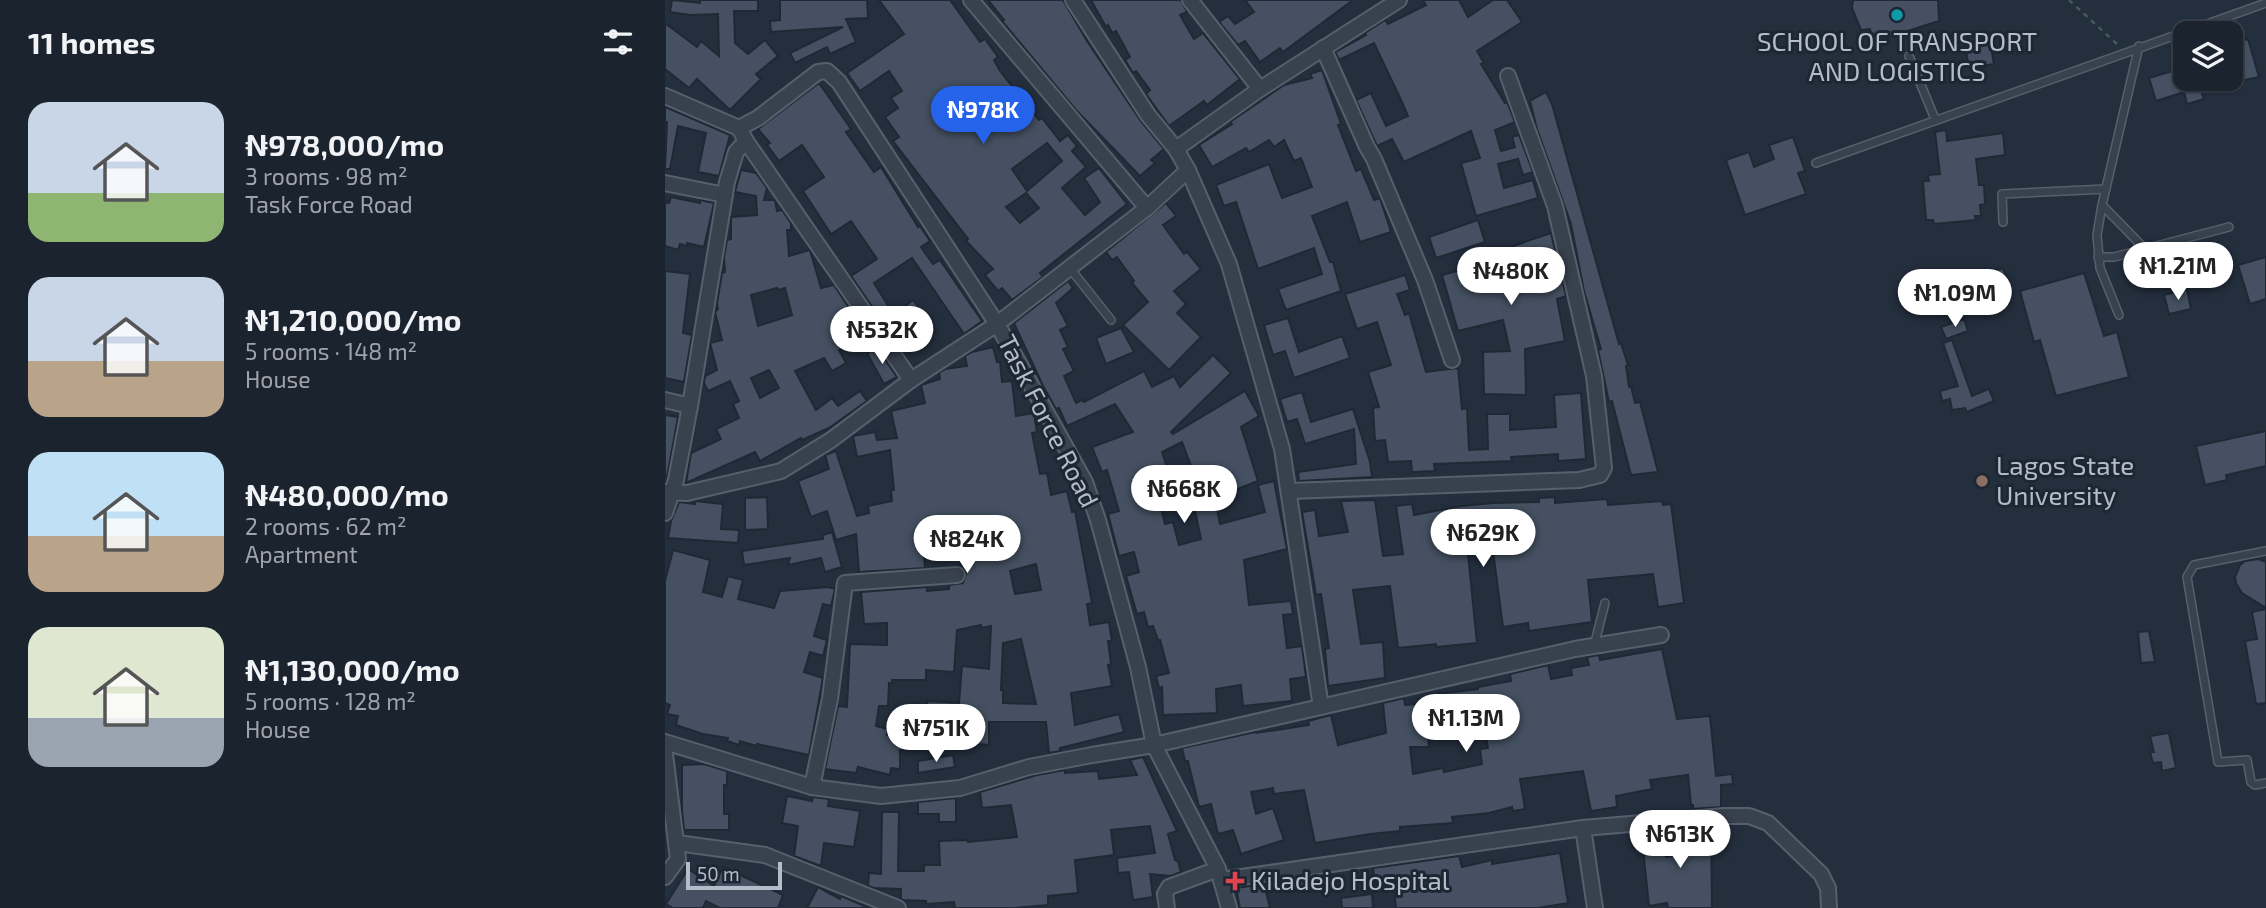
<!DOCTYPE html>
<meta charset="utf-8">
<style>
body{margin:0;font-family:"Exo 2",sans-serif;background:#242b36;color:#f1f3f6;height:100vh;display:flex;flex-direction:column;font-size:26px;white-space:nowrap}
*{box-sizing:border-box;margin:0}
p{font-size:23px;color:#a0a4aa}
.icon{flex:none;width:38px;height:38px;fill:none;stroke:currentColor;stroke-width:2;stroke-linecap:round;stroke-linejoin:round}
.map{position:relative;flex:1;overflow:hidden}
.sheet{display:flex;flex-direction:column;background:#1b232e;width:665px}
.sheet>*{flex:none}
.controls{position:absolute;left:1508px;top:21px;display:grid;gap:14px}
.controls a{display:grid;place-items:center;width:70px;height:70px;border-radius:14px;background:#1b232e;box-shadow:0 2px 5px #0004,0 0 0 2px #39404a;font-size:35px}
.scale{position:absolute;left:21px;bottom:18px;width:96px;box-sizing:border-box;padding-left:7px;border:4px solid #b4bcc9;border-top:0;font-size:19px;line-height:24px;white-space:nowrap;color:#b4bcc9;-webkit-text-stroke:5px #1d2633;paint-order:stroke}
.price{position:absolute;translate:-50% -60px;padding:0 16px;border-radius:24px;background:#fff;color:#222;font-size:23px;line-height:46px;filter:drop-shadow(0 2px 4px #0008)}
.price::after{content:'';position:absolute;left:50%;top:42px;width:21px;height:16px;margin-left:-10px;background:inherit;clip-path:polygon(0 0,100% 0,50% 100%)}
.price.active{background:#2563eb;color:#fff}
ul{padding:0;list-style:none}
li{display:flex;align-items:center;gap:21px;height:175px;padding:0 28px}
li span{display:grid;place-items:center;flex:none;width:196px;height:140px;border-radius:21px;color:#555}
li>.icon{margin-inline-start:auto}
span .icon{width:84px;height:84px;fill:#fffc;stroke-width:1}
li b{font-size:30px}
h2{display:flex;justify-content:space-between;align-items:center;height:84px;padding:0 28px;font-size:30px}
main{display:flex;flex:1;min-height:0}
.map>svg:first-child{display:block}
.building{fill:#455162;stroke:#1f2835;stroke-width:2;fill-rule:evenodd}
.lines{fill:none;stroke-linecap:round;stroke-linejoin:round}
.lane-casing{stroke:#565f6c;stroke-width:10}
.street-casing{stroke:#565f6c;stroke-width:18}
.path{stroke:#44595c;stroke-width:2.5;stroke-dasharray:5 5;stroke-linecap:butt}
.lane{stroke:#38414e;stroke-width:7}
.street{stroke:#38414e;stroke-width:14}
.culture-dot{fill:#0f9aa8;stroke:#1d2633;stroke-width:2.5}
.education-dot{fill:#8d6e63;stroke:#1d2633;stroke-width:2.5}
.health-dot{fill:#e0444e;stroke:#1d2633;stroke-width:2.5}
.labels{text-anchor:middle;stroke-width:6;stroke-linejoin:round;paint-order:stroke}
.poi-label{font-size:26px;fill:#b4bcc9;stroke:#1d2633;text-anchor:start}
.street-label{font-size:26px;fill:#b4bcc9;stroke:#1d2633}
</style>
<main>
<section class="sheet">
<h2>11 homes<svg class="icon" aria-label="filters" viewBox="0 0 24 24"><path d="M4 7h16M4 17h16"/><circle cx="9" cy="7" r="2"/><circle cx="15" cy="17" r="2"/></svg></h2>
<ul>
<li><span style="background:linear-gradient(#c9d6e8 65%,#8fb573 0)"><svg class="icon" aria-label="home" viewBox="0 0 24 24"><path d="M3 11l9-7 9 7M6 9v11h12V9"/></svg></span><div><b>₦978,000/mo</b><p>3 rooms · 98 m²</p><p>Task Force Road</p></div></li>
<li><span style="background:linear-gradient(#c9d6e8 60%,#b9a48a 0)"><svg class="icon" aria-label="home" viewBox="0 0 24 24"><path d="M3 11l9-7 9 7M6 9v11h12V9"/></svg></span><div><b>₦1,210,000/mo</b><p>5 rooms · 148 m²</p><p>House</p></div></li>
<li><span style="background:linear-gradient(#bfe0f5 60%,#b9a48a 0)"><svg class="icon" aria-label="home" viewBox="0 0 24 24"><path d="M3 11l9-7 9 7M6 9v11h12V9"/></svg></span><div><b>₦480,000/mo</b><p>2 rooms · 62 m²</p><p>Apartment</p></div></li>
<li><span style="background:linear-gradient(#dfe7d0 65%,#9aa5b1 0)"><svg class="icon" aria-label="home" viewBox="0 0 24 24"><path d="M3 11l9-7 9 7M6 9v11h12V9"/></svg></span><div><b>₦1,130,000/mo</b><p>5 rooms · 128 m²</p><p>House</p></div></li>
</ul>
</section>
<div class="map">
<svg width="1601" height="908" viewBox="0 0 1601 908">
<rect width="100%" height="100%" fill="#242f3e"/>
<g class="building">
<path d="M7 0 35 3V0H93V11H69L70 43 83 54 100 40 113 56 91 74 96 79 65 110 32 79 24 88 0 69V23L32 47 36 41 54 56 53 14 25 15 5 12Z"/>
<path d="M115 0H202L203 18 181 19 191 42 165 54 162 47 130 63 125 53 178 27 106 32 105 21 115 20Z"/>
<path d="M214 0H285L315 42 320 39 333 57 329 60 335 71 374 120 377 118 395 141 403 135 412 146 407 151 421 167 397 188 420 215 435 202 419 178 434 168 462 204 375 273 378 277 347 300 337 288 333 291 320 275 328 269 301 241 303 239 228 141 234 137 220 117 233 108 226 98 237 91 224 71 195 91 182 73 239 34ZM382 143 397 161 362 191 347 169ZM361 193 374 208 355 223 341 207Z"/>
<path d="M323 0H398L422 41 475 120 499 149 486 160 490 163 475 176 411 110 337 21 339 20Z"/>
<path d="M426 0H516L522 12 515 15 529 39 538 33 575 79 542 105 539 101 504 126 481 94 485 90 471 71 468 73 460 60 465 57 451 31 447 33 443 25 441 27Z"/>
<path d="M580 0H688L618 52 615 48 595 62 580 41 573 45 554 22 563 16 570 24 589 12Z"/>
<path d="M758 0H794L803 17 828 0H842L857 22 812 51 819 63 816 64 840 103 842 102 850 122 830 130 836 151 850 147 847 137 854 135 868 172 858 175 853 159 833 164 839 188 868 180 873 198 811 216 796 163 815 158 806 131 739 162 727 139 712 146 691 100 706 93 721 126 743 116 737 102 709 43 674 60 670 52 701 35 700 33 720 20 723 24 761 5Z"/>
<path d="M1188 0H1273L1274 21 1208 42 1205 29 1196 30 1187 8Z"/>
<path d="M1583 39 1594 77 1575 81 1566 44Z"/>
<path d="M1325 41 1329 64 1304 68 1300 45Z"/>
<path d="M1521 67V79H1557V81L1535 88 1539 99 1522 104 1519 92 1491 101 1484 78Z"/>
<path d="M657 70 676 124 673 125 691 171 696 169 709 200 715 198 726 232 695 242 682 202 647 216 665 262H668L676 291 621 310 613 289 657 274 649 248 593 269 571 202 559 206 551 185 604 164 617 198 647 187 636 158 629 161 619 140 609 147 604 140 584 152 581 148 547 167 534 145 567 124 565 122 619 85 647 78 645 74Z"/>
<path d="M154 83 186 129 181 132 209 172 216 167 253 227 255 226 265 241 256 247 268 264 275 260 317 321 299 334 247 258 209 283 224 307 213 315 186 276 212 259 186 221 166 234 138 191 159 177 137 145 114 161 102 145 105 143 93 129Z"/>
<path d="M881 92 887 104 954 344 956 343 963 365 961 366 964 387 966 386 970 403 975 402 993 472 966 475 947 401 944 402 933 350 936 349 919 291 906 224 872 129 865 101Z"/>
<path d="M0 107 65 135 54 176 33 172 41 133 13 126 5 169H0L2 122H0Z"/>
<path d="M1281 130 1282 141 1338 133 1340 155 1311 159 1314 185H1319L1320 204 1315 205 1316 216H1310L1311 220 1269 224 1268 220H1261L1258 181H1264L1263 175 1275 174 1270 132Z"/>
<path d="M1128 137 1140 171 1133 173 1141 194 1080 215 1061 160 1084 152 1089 167 1109 159 1104 145Z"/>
<path d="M76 170 91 173 102 188 99 200H110L112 211 117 210 126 223V230H122L124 256 145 250 156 288 169 285 184 308 199 339 174 350 181 363 167 371 159 358 130 371 151 410 167 398 173 406 195 391 202 401 164 428 137 440 136 438 95 461 90 452 21 483 26 453 56 439 51 429 74 418 68 404 74 401 65 381 43 391 39 383 40 376 52 370 45 343 57 340 50 312 53 309 52 303 57 273 60 272 59 257 62 240 66 239V217L92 215 91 196 70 192ZM112 288 113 290 120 288 127 315 93 326 86 295ZM104 370 114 388 95 398 86 378Z"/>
<path d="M6 197 35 203V200L49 203 39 247 22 243V246L15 244 13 250 0 246V202L4 203Z"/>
<path d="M501 203 511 216 498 225 519 254 522 252 536 269 509 291 521 304 512 313 536 337 504 370 458 325 483 302 467 283 469 281 452 257 447 260 441 252Z"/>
<path d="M813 220 820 242 771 258 764 237Z"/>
<path d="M886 233 901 296 892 299 900 341 860 349 861 395 819 394 818 352 845 351 838 320 793 331 777 275 822 263 819 256Z"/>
<path d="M1601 257V299L1585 304 1573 265Z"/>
<path d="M1338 268 1345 286 1324 293 1317 275Z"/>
<path d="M0 271 25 274 18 333 27 335 19 382 0 378Z"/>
<path d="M1419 273 1439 336 1452 332 1464 377 1391 396 1375 340 1369 342 1355 291Z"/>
<path d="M740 275 745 290 732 294 740 315 744 313 761 372 793 368 797 409 802 408 804 450 823 449 822 414H845V430L891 427 889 395 916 393 921 459 893 461V454L846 457 847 461 769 464 770 471 747 472 746 461 723 462 720 440 710 441 708 408 714 407 703 372 726 365 712 322 692 329 680 294Z"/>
<path d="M403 281 408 288 391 303 403 326 395 330 403 347 398 349 409 371 399 376 411 403 417 400 419 402 479 371 487 387 509 376 515 387 548 355 566 373 506 432 508 434 580 391 594 416 576 427 593 481 550 498 555 524 600 512 593 485 609 481 622 549 579 560 584 605 626 601 628 614 618 615 622 648 637 646 641 677 625 679 627 701 578 706 576 685 563 687 551 689 552 713 498 715 497 687 494 688 491 676 504 673 495 640H493L488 626 483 627 479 612 472 614 461 576 474 572 469 552 454 556 443 514 454 511 442 470 437 472 427 447 468 432 450 404 402 426 394 408 391 409 378 386 349 323ZM517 442 530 477 522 480 532 506H529L536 539 514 545 508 522 500 524 492 490 508 485 497 452Z"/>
<path d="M1522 289 1526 309 1504 314 1499 295Z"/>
<path d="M248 300 271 331 254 344 249 338 244 341 226 317Z"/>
<path d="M623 318 634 352 677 336 685 358 629 378 620 351 608 355 599 325Z"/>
<path d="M1299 319 1303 331 1281 339 1276 327Z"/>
<path d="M456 328 469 352 441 364 431 338Z"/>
<path d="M1287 340 1307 396 1324 389 1329 401 1302 412 1300 408 1287 410 1285 399 1277 401 1275 391 1293 386 1278 343Z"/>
<path d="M328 347 332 362H335L337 382 347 381 351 416 369 413 372 432 367 433 375 474 382 473 386 495 402 491 407 512 410 511 427 603 422 604 425 625 444 622 447 641H443L446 664 443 665 447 686 406 693 410 725 454 714 459 732 395 748V751L384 753 381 722H324V745L259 739 263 712H261L262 701 294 703 297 666 324 669 326 626 317 628 316 625 292 630 289 672 261 670V680H227V683H224L223 706H214L211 726 223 729 222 735 253 739 251 750H235V769L226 768 225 775 193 767 191 773 160 769 173 706 182 707 185 644 222 645V623L199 624 196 592 262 587V591L284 589V585L298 583 301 574 298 554 259 557 260 568 194 572 191 534 171 540 162 511 146 517 133 481 164 469 160 455 171 451 192 516 204 513 203 506 227 501 226 490H229L225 450 192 457 188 436 210 432 212 440 232 438 226 411 260 403 256 385 275 379 274 373 280 369 302 366 300 356 307 352ZM371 564 376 590 350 594 345 571ZM356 639 371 704 338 703V690H336L338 643Z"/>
<path d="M212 348 232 377 219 384 202 353Z"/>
<path d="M637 392 646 422 688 409 705 462 707 477 634 481 633 472 691 464 689 429 640 444 632 419 622 422 615 399Z"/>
<path d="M0 415 13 417 2 477H0Z"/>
<path d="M1601 431V466L1561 475 1562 480 1540 485 1531 446Z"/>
<path d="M102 497 103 529 80 530V498Z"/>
<path d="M890 497V503L942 499 943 505 997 501 998 505 1006 504 1019 603 993 607 988 574 923 580 927 622 864 631 863 623 838 627 828 551 803 554 812 643 771 647V644L733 648 725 586 688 590 696 644 718 642 720 678 663 686 660 649 664 648 656 594 651 595 637 512 650 510 654 536 683 532 676 501 710 500 718 556 738 554 731 506 747 504 749 515 796 506 828 503 874 502V498Z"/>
<path d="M29 501 58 504 56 529 74 530 73 543 3 538 6 521 14 502 30 504Z"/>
<path d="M167 532 177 567 160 572 156 558 123 565 125 558 79 565 77 551 158 539V535Z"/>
<path d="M8 550 45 560 38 592 57 597 63 576 78 580 73 599 109 608 115 591 163 587 170 589 166 606 158 604 149 636 162 640 158 656 145 652 139 672 158 678 144 755 92 744 91 746 75 741 74 745 62 741 63 738 38 734 11 725 13 716 2 714 5 705 0 703V581Z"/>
<path d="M1593 559 1601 562V608L1577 593 1571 583 1570 577 1575 565 1580 561Z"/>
<path d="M1601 609V703L1591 704 1580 641 1592 639 1587 612Z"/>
<path d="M1484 631 1490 662 1476 663 1473 632Z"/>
<path d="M997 649 1012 719 1045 716 1051 776 1067 774 1068 784 1056 785V807L1028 809V805H1026L1023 775 985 780 987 789 951 796 952 807 926 811 918 771 855 779 860 809 848 811 847 807 824 813 787 817 788 823 735 827V831L705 834 650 843 639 790 609 794 608 788 586 792 591 814 608 808 619 840 576 854 568 830 553 834 546 804 534 807 523 761H520L517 748 590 732 591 733 644 725 643 721 666 715 673 745 721 733 718 703 739 698 740 705 764 703 763 695 813 689V687L846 681 845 674 883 665 886 679 907 675 906 668 924 665 922 657 934 655 935 660ZM819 724 823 748 815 749 817 764 779 772 778 768 748 774 745 747H764L763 729 787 725 788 729Z"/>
<path d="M1504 733 1511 768 1497 771 1496 762 1488 763 1485 752H1489L1485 736Z"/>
<path d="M288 755 290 767 253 773V761Z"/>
<path d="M478 757 512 831 503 834 510 860 513 861 516 872 506 876 485 874 488 897 468 900 464 872 453 873 452 858 490 853 485 826 446 830 449 855 410 860 413 893 383 896V905L349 908H290L289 902 261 904V901L238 900 236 899V889L209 888 203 886 204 873 216 874 217 812H234L233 871H259V865H275L274 841 303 840V842L352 837 346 805 317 808 315 792 372 775 400 770V773L433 771 434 779 472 775 465 760Z"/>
<path d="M39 764 62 771V785H59V814H64V830H19L17 810V765Z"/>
<path d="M122 796 147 801 148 797 164 799 163 806 195 811 189 847 159 843 156 866 129 856 133 826 117 823Z"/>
<path d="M291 798V822H274V814H253V802Z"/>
<path d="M1046 827 1047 908H1003L1002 903 984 906 977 839 997 837 1001 857 1008 856 1007 836H1012V830Z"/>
<path d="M895 853 903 903 873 908H731L729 889 711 891 708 868 794 856 797 867 827 860V864Z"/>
<path d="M58 867 118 895 113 908H55L41 901 38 908H8L1 904 23 869 49 886Z"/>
<path d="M667 874 669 883 636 889 634 878Z"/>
<path d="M599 884 605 908H575L571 888Z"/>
<path d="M153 887 175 899 176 896 204 908H142Z"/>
<path d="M707 894 708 908H677L676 898Z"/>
</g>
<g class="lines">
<defs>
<g id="lane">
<path d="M1244 56 1270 119"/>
<path d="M1151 163 1601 3"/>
<path d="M1437 205 1480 249 1564 227"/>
<path d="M1338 222 1337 194 1441 189"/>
<path d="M1433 257H1449L1480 249"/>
<path d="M404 267 446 320"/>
<path d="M1454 315 1435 268 1432 235 1437 205 1474 46"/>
<path d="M1601 551 1529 565 1522 577 1553 762 1582 760 1586 782 1590 785 1601 783"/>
<path d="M929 646 940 603"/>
</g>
<g id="street">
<path d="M306 0 482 208"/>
<path d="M408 0 483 115 511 149 523 170 564 264 617 449 656 707"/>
<path d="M525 0 595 89"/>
<path d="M658 48 702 147 709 159 760 280 787 360"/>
<path d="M0 96 74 128"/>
<path d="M81 141 246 380"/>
<path d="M511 149 595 89 734 0"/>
<path d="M0 183 60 195"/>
<path d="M0 400 25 406"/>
<path d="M625 491 914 480 935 475 939 468 929 376 890 206 843 76"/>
<path d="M0 492 22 493 116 471 166 440 246 380 332 324 482 208 523 170"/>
<path d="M0 513 11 480 25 406 62 182 71 152 81 141 74 128 93 118 153 72 162 71 174 82 332 324 420 482 433 520 473 667 489 745 553 869 564 908"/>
<path d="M0 742 147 787 216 796 295 788 364 767 427 755 489 745 910 649 996 635"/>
<path d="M0 754 13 859 0 877"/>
<path d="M147 787 165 699 180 583 292 575"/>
<path d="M918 828 930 908"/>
<path d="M12 843 100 855 233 908"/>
<path d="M556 880 918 828 1059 816H1084L1103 823 1156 874 1163 888 1164 908"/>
<path d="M502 908 500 894 504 887 553 869"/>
</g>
</defs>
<use href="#lane" class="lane-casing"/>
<use href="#street" class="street-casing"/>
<path class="path" d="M1404 0 1453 45"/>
<use href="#lane" class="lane"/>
<use href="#street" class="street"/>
</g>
<circle class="culture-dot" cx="1232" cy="15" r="7"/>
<circle class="education-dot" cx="1317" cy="481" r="7"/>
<path class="health-dot" d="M566.5 870.5h7v7h7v7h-7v7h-7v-7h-7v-7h7z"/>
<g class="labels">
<g class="poi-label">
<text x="1232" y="51" text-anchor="middle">SCHOOL OF TRANSPORT<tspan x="1232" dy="30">AND LOGISTICS</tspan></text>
<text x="1331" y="475">Lagos State<tspan x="1331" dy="30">University</tspan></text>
<text x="586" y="890">Kiladejo Hospital</text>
</g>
<g class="street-label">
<text transform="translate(383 421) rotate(63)" y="9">Task Force Road</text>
</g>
</g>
</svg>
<div class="controls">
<a><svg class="icon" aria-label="layers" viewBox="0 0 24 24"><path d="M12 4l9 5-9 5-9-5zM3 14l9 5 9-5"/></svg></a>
</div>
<div class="scale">50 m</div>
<b class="price active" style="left:318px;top:146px">₦978K</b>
<b class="price" style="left:1513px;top:302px">₦1.21M</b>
<b class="price" style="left:846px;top:307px">₦480K</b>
<b class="price" style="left:1290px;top:329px">₦1.09M</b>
<b class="price" style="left:217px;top:366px">₦532K</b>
<b class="price" style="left:519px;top:525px">₦668K</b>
<b class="price" style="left:818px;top:569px">₦629K</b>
<b class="price" style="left:302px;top:575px">₦824K</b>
<b class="price" style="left:801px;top:754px">₦1.13M</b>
<b class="price" style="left:271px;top:764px">₦751K</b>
<b class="price" style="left:1015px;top:870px">₦613K</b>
</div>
</main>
